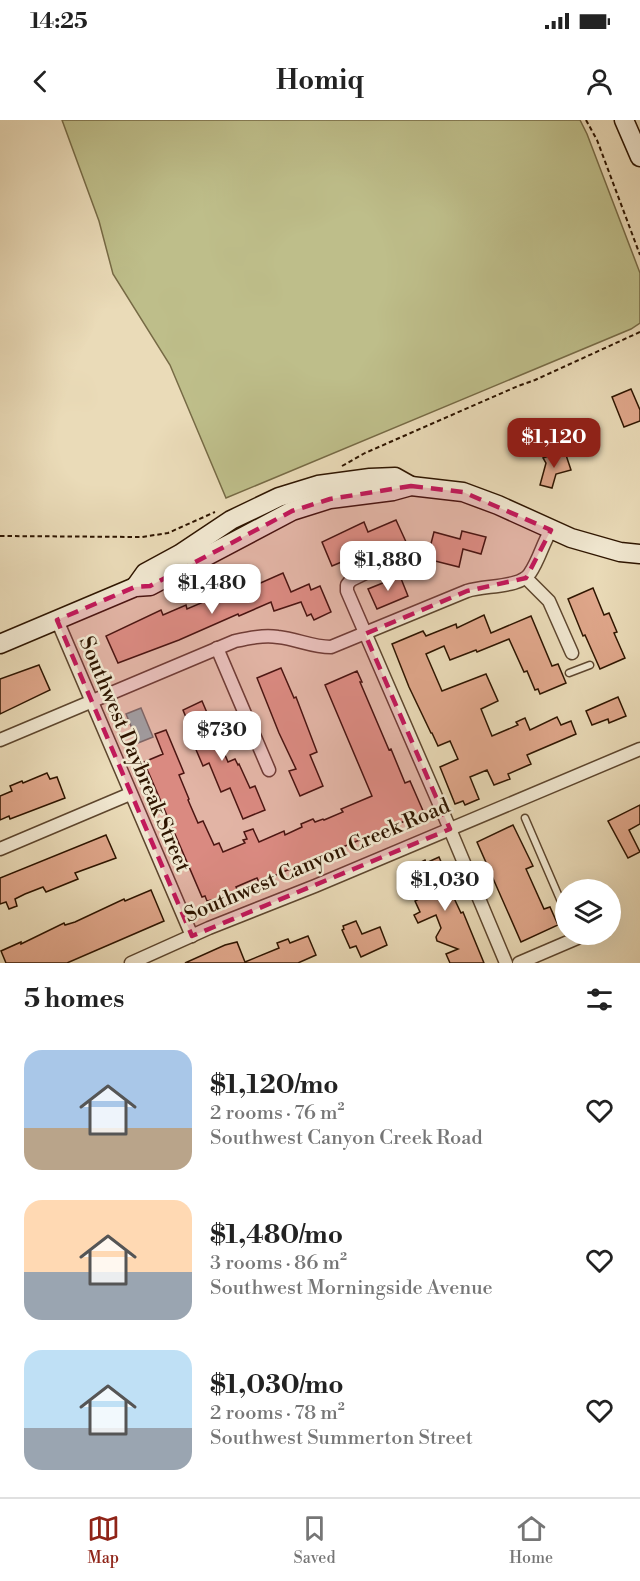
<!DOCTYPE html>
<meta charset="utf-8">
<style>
body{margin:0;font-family:"Libre Bodoni",serif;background:#f2f2f2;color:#222;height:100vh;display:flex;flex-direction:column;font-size:22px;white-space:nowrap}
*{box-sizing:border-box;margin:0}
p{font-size:20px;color:#767676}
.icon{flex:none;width:33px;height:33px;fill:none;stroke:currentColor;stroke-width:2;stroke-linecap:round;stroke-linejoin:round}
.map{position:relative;height:843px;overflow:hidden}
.details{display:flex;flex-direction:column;background:#fff;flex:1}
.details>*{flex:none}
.controls{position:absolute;left:555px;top:759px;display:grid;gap:12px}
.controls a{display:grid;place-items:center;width:66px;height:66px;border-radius:50%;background:#fff;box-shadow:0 6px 24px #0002;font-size:30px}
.price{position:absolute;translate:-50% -51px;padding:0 14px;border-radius:12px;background:#fff;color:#222;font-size:20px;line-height:39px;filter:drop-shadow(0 2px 3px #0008)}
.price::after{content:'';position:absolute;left:50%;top:36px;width:18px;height:14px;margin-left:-9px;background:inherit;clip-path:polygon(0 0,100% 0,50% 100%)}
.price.current{background:#8f2418;color:#fff}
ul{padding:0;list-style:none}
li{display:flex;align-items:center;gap:18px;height:150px;padding:0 24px}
li span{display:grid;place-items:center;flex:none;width:168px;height:120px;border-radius:18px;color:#555}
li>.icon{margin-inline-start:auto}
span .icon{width:72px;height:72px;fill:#fffc;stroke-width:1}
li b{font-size:26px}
h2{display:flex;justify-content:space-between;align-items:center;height:72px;padding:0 24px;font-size:26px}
.status{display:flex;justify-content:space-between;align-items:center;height:42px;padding:0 30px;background:#fff;direction:ltr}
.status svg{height:16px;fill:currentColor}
header{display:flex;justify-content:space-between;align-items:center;height:78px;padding:0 24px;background:#fff;font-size:27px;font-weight:800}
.tab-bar{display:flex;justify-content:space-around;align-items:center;height:84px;border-top:2px solid #e0e0e0;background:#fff;font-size:16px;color:#767676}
.tab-bar a{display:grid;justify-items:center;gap:3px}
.tab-bar .current{color:#8f2418}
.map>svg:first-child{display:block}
.green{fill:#bebe8a;stroke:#766a45;stroke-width:1.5}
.water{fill:#98bbae;stroke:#6e7968;stroke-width:1.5}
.building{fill:#e0a78b;stroke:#2e1500;stroke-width:1.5}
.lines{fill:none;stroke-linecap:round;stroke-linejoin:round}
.service-casing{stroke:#5d462e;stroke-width:9}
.minor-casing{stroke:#5d462e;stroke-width:15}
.secondary-casing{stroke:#2e1500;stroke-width:21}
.path{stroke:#2e1500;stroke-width:2;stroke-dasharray:4.5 3;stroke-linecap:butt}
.service{stroke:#f1e8d1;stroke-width:6}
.minor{stroke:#f1e8d1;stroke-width:12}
.secondary{stroke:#f1e8d1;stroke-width:18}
.marked{fill:#c2185b;fill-opacity:0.2;stroke:#c2185b;stroke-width:4.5;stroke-dasharray:12 8;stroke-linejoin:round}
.labels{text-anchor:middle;stroke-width:5;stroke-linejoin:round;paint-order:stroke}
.street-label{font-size:21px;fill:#2e1500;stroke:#f1e8d1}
</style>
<div class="status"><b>14:25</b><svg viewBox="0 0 49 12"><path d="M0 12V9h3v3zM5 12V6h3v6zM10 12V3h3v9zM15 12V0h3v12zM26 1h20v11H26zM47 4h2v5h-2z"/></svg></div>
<header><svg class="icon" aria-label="back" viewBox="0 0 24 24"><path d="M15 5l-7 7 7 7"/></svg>Homiq<svg class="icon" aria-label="person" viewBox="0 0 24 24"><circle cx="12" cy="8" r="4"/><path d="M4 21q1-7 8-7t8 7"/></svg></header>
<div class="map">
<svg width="640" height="843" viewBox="0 0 640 843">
<rect width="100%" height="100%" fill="#eadbb8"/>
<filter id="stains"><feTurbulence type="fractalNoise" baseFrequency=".00333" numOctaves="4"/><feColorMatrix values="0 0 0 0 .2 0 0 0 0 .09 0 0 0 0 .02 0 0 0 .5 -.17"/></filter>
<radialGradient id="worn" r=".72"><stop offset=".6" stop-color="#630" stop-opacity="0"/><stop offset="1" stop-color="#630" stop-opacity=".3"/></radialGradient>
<path class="green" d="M62 0H580L587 14 640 153V203L631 209 226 378 170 245 113 154 99 101Z"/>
<path class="water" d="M141 588 153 617 138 623 126 594Z"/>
<g class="building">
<path d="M631 269 640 290V301L624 307 612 277Z"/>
<path d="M565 332 571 350 556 354 552 368 540 365 546 343 543 338 554 334 555 336Z"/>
<path d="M396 400 407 424 388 432 385 424 332 446 322 422 364 402 368 412Z"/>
<path d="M462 411 486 417 481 434 463 429 459 447 427 439 434 412 460 419Z"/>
<path d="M283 453 291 472 309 464 311 470 320 466 331 492 314 500 311 494 307 496 301 482 274 491 271 482 239 496 238 494 179 520 118 543 106 516 161 490 163 495 186 485 187 489 213 478 210 473 221 468 222 471 247 460 250 466 256 465Z"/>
<path d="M400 456 408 476 377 489 368 469Z"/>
<path d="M593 468 604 495 609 493 617 512 614 513 625 538 600 549 585 515 583 516 568 479Z"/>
<path d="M484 495 491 513 531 496 552 546 558 544 566 563 540 574 538 569 535 570 527 551 524 552 509 519 477 532 476 530 450 540 444 526 426 534 442 571 486 554 498 581 481 589 492 616 518 605 516 602 525 598 530 610 557 597 561 605 571 601 576 614 527 635 531 644 508 654 510 659 494 665 487 650 470 657 479 679 465 685 463 681 455 684 440 647 458 639 450 621 438 626 432 613H431L409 567 392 524 423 511 426 516 456 504 457 508Z"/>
<path d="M39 545 50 570 0 594V559Z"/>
<path d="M281 548 294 578 296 577 317 632 310 635 323 666 300 676 289 651 296 649 279 613 257 558Z"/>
<path d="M357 551 362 562H360L389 630 391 629 405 663 410 661 424 693 259 762 257 758 236 767 238 771 221 778 207 781 205 776 202 777 144 642 163 634 155 614 166 610 184 653 179 655 189 679 188 680 198 703 203 701 214 725 219 723 223 732 245 723 243 720 247 719 244 712 253 709 259 722 284 711 285 715 302 707 301 704 313 699 315 702 323 699 324 700 343 692 341 689 372 676 325 565Z"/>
<path d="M618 577 626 596 609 603 608 599 592 605 586 591Z"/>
<path d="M202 581 228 642 235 639 238 645 239 644 250 668 255 666 265 690 243 699 230 668 221 672 209 643 203 646 194 625 197 624 183 590Z"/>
<path d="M47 653 50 659 57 657 65 678 10 699 9 696 0 700V676L12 671 10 666 22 661 23 663Z"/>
<path d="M640 685V704L629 710 640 732 628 738 608 701Z"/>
<path d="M513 705 533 746 526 749 544 789 550 787 558 805 521 822 477 722Z"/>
<path d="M106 715 116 738 75 753 78 759 46 772 43 767 25 774 15 779 17 786 9 789 6 782 0 784V758Z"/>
<path d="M439 737 448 758 445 759 461 793 463 792 484 843H450L446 834 458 829 437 821 436 817 441 808 436 795 418 803 414 795 420 792 415 781 423 777 411 747 425 740 426 743Z"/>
<path d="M151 770 164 801 67 843H6L1 831 21 822V824L64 803 65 805 75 802 124 779 125 781Z"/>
<path d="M356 801 362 814 380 807 387 825 361 837 356 826 350 828 342 810 344 809 343 806Z"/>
<path d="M308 816 316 835 298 843H185L225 825 237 822 245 842 279 828 277 823 288 819 290 823Z"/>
</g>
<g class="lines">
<defs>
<g id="service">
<path d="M569 553 590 545"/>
<path d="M525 698 566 793"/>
</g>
<g id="minor">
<path d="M386 443 351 460 347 465V471L444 695 506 843"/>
<path d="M526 458 549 481 572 533"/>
<path d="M57 500 192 816"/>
<path d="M217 528 269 650"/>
<path d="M0 620 235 521C249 518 263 515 278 517 297 519 312 527 331 527L467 471C484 465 521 468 530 453 539 440 543 423 551 410"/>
<path d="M0 729 130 674"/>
<path d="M131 843 209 808 315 766 640 629"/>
<path d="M519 843 582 816"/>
</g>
<g id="secondary">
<path d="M624 0 640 37"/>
<path d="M135 467 145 453 180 434 231 400 279 377 318 365 370 358 395 357 411 366"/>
<path d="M0 524 135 467 150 466 292 391 330 379 393 371 411 366 463 372 498 385 571 418 620 432 640 434"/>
</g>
</defs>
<use href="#service" class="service-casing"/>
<use href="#minor" class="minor-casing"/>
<use href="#secondary" class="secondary-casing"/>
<g class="path">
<path d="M586 0 597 20 640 135"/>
<path d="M342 346 365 333 518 266 535 260 640 212"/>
<path d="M0 416 142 417 168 413 215 392"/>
</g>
<use href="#service" class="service"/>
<use href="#minor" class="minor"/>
<use href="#secondary" class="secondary"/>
</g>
<path class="marked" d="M411 366 463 372 551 410 526 458 467 471 365 514 450 709 192 816 57 500 135 467 150 466 292 391 330 379Z"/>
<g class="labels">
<g class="street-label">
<text transform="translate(135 634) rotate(67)" y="7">Southwest Daybreak Street</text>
<text transform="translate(317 740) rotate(-23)" y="7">Southwest Canyon Creek Road</text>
</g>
</g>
<rect width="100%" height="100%" filter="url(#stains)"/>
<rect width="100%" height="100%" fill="url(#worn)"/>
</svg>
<div class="controls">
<a><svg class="icon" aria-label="layers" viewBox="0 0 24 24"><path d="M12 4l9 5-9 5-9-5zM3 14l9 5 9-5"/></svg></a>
</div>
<b class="price current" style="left:554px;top:349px">$1,120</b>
<b class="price" style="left:388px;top:472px">$1,880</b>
<b class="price" style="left:212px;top:495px">$1,480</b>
<b class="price" style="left:222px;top:642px">$730</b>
<b class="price" style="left:445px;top:792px">$1,030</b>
</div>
<section class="details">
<h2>5 homes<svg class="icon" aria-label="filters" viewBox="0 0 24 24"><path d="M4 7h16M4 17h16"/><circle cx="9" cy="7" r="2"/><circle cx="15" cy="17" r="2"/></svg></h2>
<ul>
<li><span style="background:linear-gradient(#a9c7e8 65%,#b9a48a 0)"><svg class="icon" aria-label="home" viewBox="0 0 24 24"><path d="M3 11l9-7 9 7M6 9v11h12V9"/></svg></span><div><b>$1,120/mo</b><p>2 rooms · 76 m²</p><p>Southwest Canyon Creek Road</p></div><svg class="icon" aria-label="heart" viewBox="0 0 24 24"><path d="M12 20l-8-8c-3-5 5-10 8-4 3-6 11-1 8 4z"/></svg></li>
<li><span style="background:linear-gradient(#ffd9b3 60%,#9aa5b1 0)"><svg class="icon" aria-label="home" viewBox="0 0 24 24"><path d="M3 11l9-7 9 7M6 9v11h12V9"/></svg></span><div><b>$1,480/mo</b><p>3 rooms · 86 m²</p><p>Southwest Morningside Avenue</p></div><svg class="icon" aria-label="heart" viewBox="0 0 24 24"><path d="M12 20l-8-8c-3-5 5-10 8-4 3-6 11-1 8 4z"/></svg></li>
<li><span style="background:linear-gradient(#bfe0f5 65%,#9aa5b1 0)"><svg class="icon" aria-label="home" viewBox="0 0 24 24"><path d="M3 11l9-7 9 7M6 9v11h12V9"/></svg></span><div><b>$1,030/mo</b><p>2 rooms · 78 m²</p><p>Southwest Summerton Street</p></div><svg class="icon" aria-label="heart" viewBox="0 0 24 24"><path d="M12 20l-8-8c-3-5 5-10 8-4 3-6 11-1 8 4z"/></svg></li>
</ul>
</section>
<nav class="tab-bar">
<a class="current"><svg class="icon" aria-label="map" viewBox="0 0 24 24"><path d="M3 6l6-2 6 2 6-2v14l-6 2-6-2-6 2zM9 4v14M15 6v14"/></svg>Map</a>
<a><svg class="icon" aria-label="saved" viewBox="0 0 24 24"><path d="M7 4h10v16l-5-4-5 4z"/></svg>Saved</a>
<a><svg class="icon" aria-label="home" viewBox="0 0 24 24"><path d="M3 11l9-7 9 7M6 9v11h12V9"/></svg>Home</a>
</nav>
